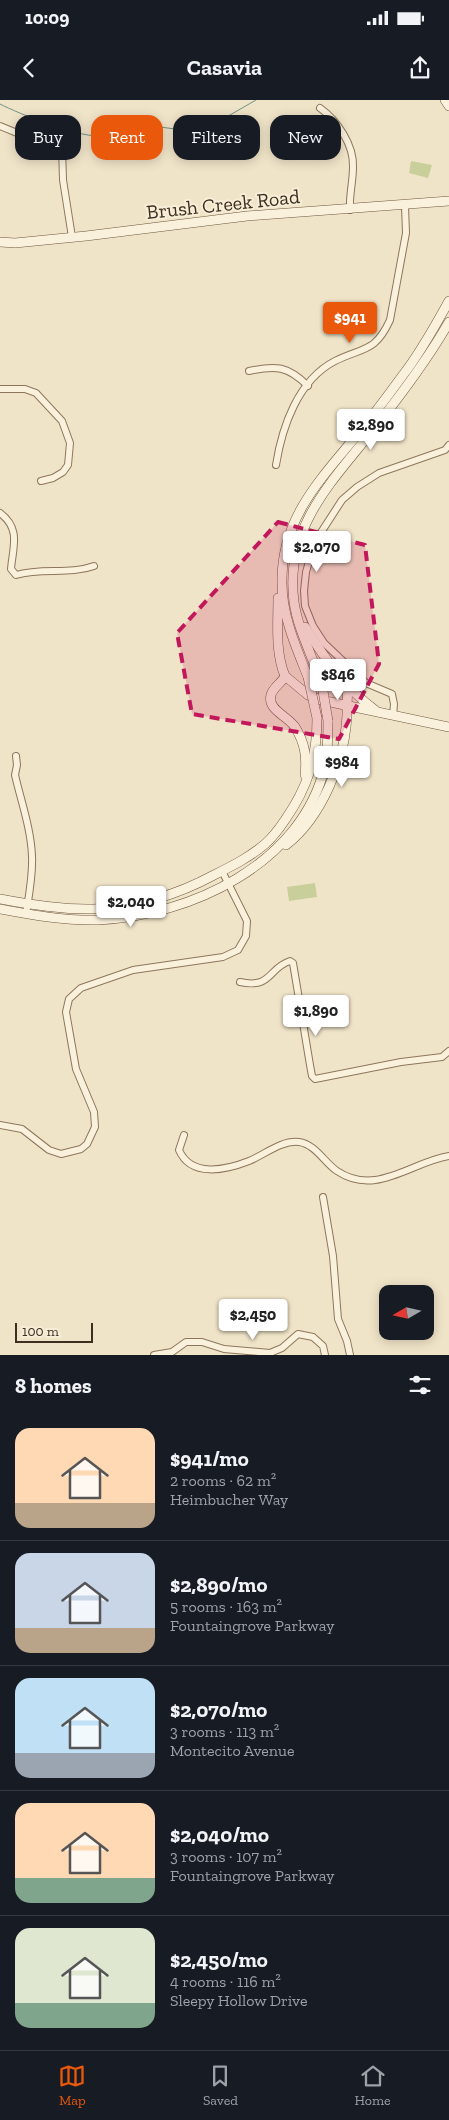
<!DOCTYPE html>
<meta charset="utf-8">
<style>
body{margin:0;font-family:"Zilla Slab",serif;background:#20242c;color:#f1f3f6;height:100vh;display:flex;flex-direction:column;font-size:19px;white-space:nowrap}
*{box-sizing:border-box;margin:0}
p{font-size:16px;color:#9ea1a6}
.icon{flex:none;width:28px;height:28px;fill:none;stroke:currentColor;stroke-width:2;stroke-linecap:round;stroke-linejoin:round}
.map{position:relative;height:1255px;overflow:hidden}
.sheet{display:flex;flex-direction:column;background:#171b24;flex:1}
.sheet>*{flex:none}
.banner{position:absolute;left:15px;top:15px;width:420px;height:45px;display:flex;gap:10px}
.needle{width:32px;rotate:261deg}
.buttons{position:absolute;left:379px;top:1185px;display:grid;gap:10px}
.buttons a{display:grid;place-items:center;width:55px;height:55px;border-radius:10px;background:#171b24;box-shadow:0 2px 12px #0003;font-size:25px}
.scale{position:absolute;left:15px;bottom:12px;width:78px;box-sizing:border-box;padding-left:5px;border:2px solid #3d2e20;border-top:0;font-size:14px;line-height:18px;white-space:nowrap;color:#3d2e20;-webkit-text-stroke:4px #f7eed8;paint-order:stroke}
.price{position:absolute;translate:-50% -42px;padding:0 11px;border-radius:5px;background:#fff;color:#222;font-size:16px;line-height:32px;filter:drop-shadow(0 1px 2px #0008)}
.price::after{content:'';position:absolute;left:50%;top:30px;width:15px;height:11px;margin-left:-8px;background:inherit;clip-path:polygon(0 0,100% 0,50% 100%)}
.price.on{background:#ea580c;color:#fff}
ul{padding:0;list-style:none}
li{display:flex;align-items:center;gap:15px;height:125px;padding:0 15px}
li+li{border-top:1px solid #363941}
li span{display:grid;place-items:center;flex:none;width:140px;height:100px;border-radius:15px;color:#555}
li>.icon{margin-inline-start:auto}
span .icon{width:60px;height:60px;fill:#fffc;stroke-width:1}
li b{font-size:21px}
h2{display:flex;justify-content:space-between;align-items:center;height:60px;padding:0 15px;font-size:21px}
.chip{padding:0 18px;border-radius:15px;background:#171b24;box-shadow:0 2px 12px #0003;font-size:18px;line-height:45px}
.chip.on{background:#ea580c;color:#fff}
.status{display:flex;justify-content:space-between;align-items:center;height:35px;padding:0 25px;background:#171b24;direction:ltr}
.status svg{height:14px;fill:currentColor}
header{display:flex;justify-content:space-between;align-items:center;height:65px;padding:0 15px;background:#171b24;font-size:22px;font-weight:800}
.menu{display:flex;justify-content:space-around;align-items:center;height:70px;border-top:1px solid #363941;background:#171b24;font-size:14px;color:#9ea1a6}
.menu a{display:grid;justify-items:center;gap:2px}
.menu .on{color:#ea580c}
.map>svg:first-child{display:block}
.green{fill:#c9cf9b}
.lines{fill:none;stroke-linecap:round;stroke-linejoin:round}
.stream{stroke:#6f938a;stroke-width:1}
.street-casing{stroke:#8d765c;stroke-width:8}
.secondary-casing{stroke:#6f573f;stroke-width:10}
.street{stroke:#faf1dc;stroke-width:6}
.secondary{stroke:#faf1dc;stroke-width:9}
.secondary-bridge-casing{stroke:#6f573f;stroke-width:10;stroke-linecap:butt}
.secondary-bridge{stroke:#faf1dc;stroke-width:9}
.marked{fill:#c2185b;fill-opacity:0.2;stroke:#c2185b;stroke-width:4;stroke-dasharray:10 6;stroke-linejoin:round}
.labels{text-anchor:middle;stroke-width:4;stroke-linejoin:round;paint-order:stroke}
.street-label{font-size:20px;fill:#3d2e20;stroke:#f7eed8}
</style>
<div class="status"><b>10:09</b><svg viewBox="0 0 49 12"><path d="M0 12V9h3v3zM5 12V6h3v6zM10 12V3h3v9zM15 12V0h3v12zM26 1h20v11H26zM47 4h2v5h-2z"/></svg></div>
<header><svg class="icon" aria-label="back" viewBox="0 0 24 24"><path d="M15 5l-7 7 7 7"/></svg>Casavia<svg class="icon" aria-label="share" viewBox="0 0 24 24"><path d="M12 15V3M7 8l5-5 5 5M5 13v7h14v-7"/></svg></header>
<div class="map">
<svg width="449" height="1255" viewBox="0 0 449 1255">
<rect width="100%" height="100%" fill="#f0e4c8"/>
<g class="green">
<path d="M411 61 432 65 428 78 409 73Z"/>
<path d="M315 783 317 797 289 801 287 787Z"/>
</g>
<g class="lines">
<path class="stream" d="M0 4C17 13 86 41 103 35 110 33 117 26 123 22L175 29 192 34 204 30 256 0"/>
<defs>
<g id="street">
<path d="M320 8C337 20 354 45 353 67 353 82 349 95 350 110"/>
<path d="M0 26 17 33 45 31 60 39 62 47 63 80 72 137"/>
<path d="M249 271C276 265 288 266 308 286"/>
<path d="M0 289H25L36 293 62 321 70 343 68 365 63 372 53 378 41 381"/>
<path d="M276 365C282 327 298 280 335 261 363 247 375 253 390 220L406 133 405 106"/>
<path d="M0 413C21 429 13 446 11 469L16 475C42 467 69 475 94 466"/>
<path d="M393 616 394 604 392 594 366 583 324 543 313 526 305 506 304 491 306 472 312 451 320 434 342 400 357 387 379 373 445 350 449 345"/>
<path d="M16 656 17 665 15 675C21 701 31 729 32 756 33 775 29 795 26 814"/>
<path d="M240 882C272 889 268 868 290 861L293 863 310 965 312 976 315 979 401 962 442 957 449 951"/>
<path d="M0 1025 22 1029 49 1050 61 1054 81 1049 87 1044 95 1027 94 1012 76 969 66 912 69 899 81 888 133 870 223 857 238 850 246 836 247 821 222 771"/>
<path d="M184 1035 179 1050C191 1078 226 1070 249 1061 264 1055 281 1040 299 1042 315 1044 325 1063 337 1071 376 1097 411 1062 449 1056"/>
<path d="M323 1097 333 1156 338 1219 347 1241 350 1255"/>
<path d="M154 1255 172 1252 186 1242H202L224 1249 270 1253 282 1248 298 1234 313 1237 323 1246 325 1255"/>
</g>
<g id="secondary">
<path d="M445 0 449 6"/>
<path d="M0 142 15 143 86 136 247 116 449 101"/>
<path d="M278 498C278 524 275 552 285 576"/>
<path d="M305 527C326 560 344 587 375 610"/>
<path d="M285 576 308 595 321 600 449 627"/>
<path d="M285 576C282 583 273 587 271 595 267 610 288 616 295 627 305 643 307 657 305 675"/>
<path d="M308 577C296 547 282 516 282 483 281 422 316 384 352 341 370 320 387 297 403 275 421 252 435 226 449 201"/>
<path d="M322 585C313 557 298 530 294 502 284 425 334 380 377 325 403 292 428 259 449 222"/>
<path d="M286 745C322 717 345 660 347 615 347 606 347 598 348 588"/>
<path d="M0 799C31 805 63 810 94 809 136 807 177 795 214 775 232 766 250 757 265 744 273 737 279 729 285 720 308 687 317 658 317 618"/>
<path d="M0 809C32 815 65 821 98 820 190 816 302 764 325 666 328 651 328 636 328 621"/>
</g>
</defs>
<use href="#street" class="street-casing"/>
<use href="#secondary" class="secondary-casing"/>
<use href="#street" class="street"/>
<use href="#secondary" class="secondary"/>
<defs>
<g id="secondary-bridge">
<path d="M308 577 317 618"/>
<path d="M322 585 328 621"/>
</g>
</defs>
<use href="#secondary-bridge" class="secondary-bridge-casing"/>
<use href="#secondary-bridge" class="secondary-bridge"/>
</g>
<path class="marked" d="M278 422 365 445 379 564 339 639 192 614 177 533Z"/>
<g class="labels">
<g class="street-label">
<text transform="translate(223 104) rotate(-6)" y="7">Brush Creek Road</text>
</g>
</g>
</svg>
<div class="buttons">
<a><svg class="needle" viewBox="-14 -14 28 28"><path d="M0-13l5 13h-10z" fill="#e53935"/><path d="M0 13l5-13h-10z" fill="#9ea1a6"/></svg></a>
</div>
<div class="scale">100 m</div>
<b class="price on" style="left:350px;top:244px">$941</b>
<b class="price" style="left:371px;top:351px">$2,890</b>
<b class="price" style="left:317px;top:473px">$2,070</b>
<b class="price" style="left:338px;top:601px">$846</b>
<b class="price" style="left:342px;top:688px">$984</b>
<b class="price" style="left:131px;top:828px">$2,040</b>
<b class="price" style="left:316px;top:937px">$1,890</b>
<b class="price" style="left:253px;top:1241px">$2,450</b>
<div class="banner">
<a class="chip">Buy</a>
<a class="chip on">Rent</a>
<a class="chip">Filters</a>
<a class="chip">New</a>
</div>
</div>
<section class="sheet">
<h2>8 homes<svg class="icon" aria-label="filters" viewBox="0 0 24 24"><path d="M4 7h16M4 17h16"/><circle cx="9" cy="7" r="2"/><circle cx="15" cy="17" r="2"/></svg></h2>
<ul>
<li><span style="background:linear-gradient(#ffd9b3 75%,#b9a48a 0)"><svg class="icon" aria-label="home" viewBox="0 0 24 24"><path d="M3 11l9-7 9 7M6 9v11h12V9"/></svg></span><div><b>$941/mo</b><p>2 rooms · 62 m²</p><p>Heimbucher Way</p></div></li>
<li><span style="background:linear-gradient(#c9d6e8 75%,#b9a48a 0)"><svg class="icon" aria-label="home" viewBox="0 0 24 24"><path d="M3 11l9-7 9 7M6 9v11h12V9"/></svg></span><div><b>$2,890/mo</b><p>5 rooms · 163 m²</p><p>Fountaingrove Parkway</p></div></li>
<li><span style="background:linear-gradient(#bfe0f5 75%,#9aa5b1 0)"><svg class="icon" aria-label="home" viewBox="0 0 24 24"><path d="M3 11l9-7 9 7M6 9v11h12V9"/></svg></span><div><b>$2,070/mo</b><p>3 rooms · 113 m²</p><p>Montecito Avenue</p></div></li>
<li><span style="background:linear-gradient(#ffd9b3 75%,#7fa58c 0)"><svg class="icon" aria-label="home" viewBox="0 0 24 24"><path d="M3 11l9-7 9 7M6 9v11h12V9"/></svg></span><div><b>$2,040/mo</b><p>3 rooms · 107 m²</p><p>Fountaingrove Parkway</p></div></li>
<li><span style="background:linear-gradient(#dfe7d0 75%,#7fa58c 0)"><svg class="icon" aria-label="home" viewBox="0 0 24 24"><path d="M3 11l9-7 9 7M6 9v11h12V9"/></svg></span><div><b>$2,450/mo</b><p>4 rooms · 116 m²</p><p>Sleepy Hollow Drive</p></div></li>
</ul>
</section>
<nav class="menu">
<a class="on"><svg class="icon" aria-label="map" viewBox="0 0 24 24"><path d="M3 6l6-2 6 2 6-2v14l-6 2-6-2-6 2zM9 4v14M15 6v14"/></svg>Map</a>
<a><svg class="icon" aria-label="saved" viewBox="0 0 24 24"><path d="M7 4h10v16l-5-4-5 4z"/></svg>Saved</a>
<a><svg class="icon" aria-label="home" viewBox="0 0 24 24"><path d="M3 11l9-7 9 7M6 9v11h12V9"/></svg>Home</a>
</nav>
